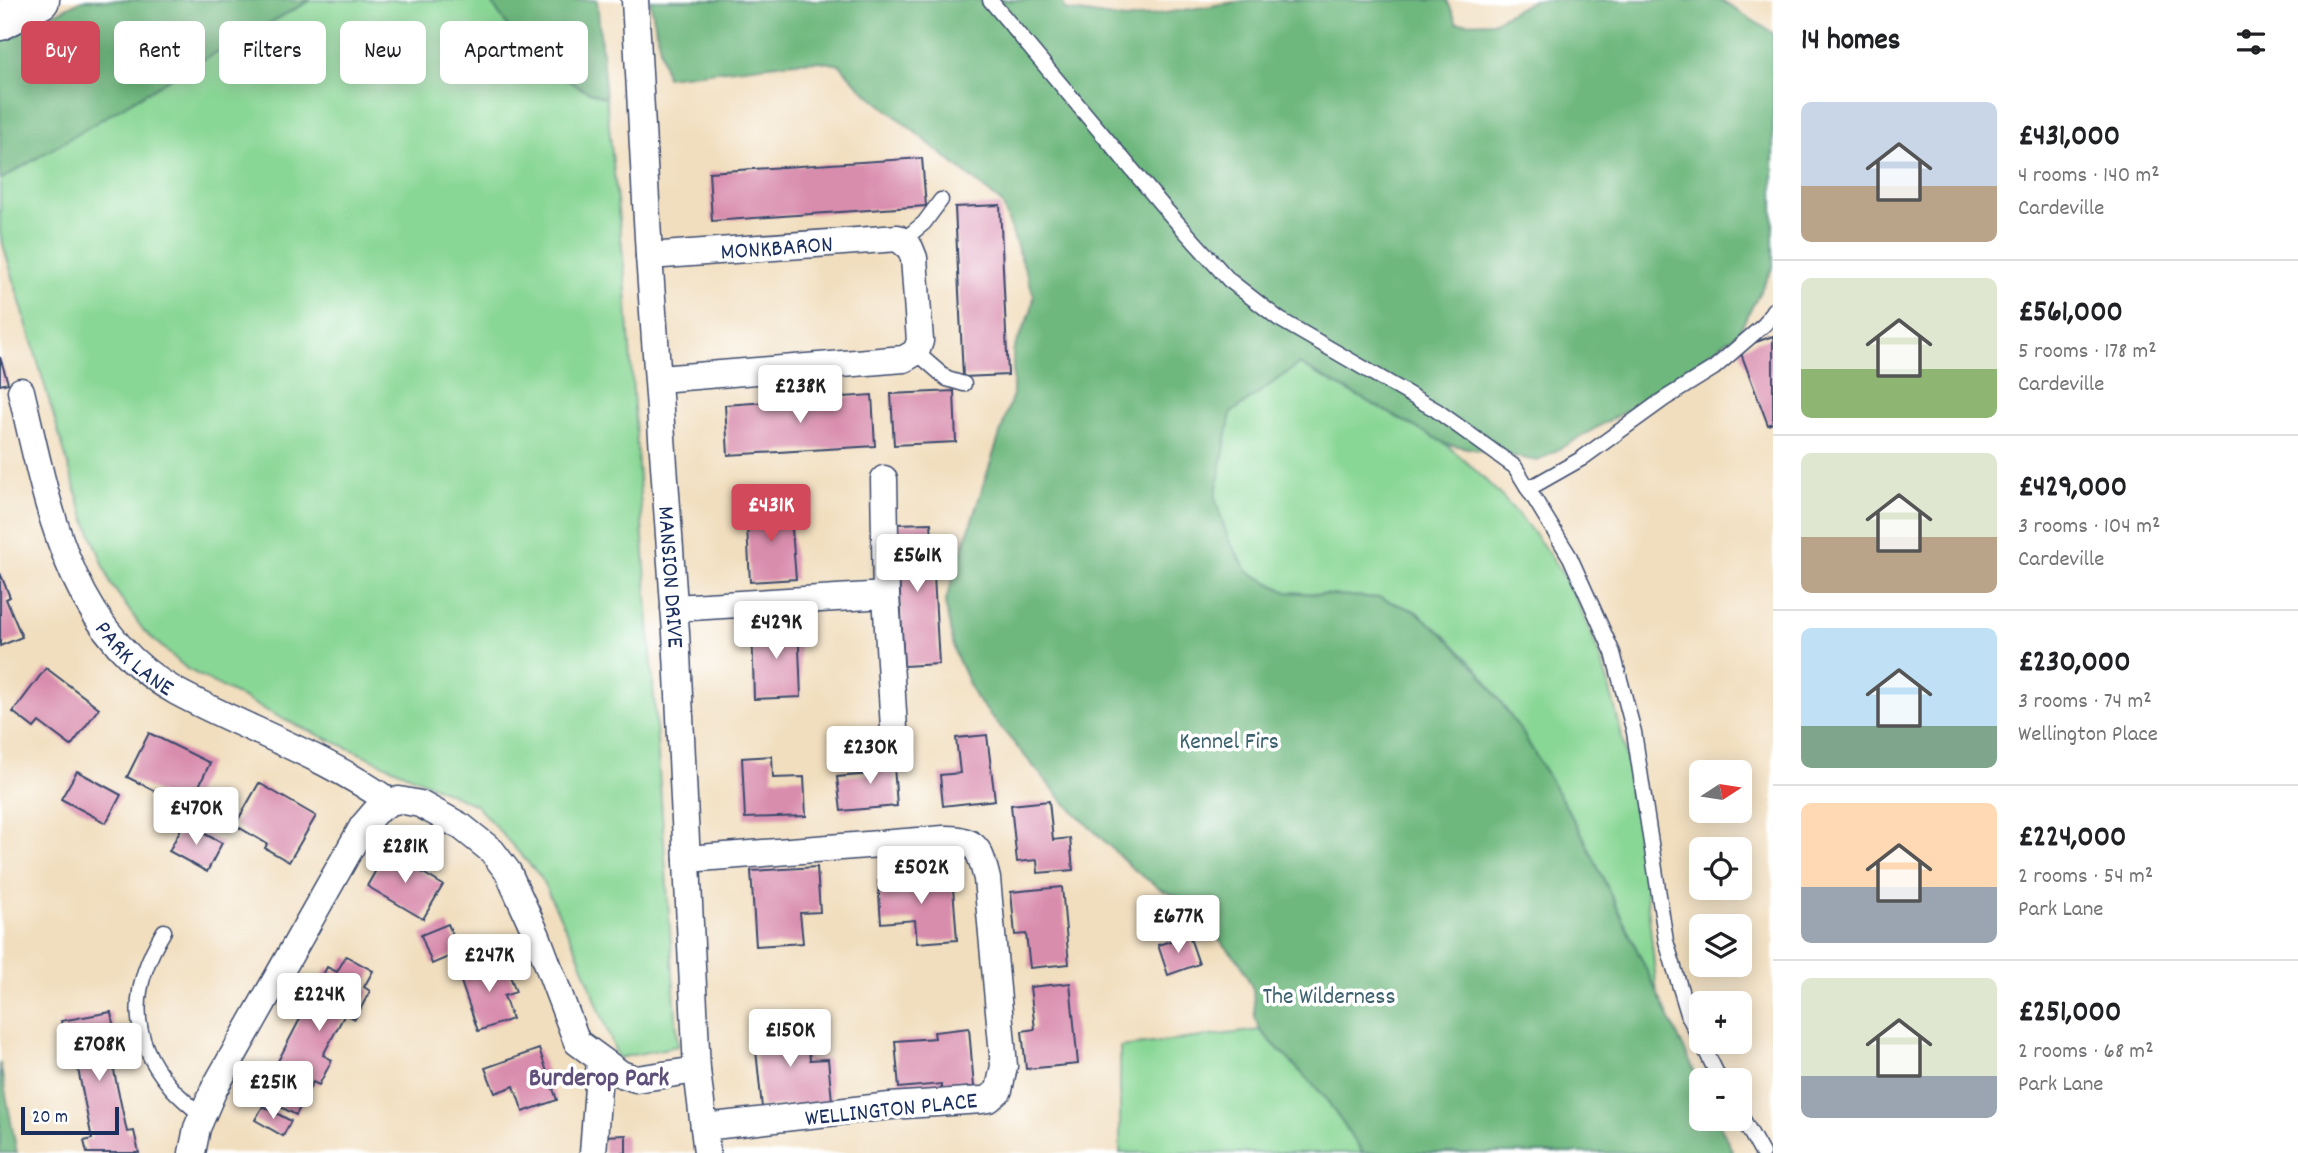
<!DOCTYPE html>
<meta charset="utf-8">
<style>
body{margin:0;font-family:Dekko,sans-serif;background:#f2f2f2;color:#202124;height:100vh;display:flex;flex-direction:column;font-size:26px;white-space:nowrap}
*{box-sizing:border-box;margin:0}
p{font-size:23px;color:#757577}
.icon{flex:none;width:38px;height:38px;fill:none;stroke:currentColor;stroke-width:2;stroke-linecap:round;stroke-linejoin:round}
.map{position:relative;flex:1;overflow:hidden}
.details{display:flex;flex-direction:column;background:#fff;width:525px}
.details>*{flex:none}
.banner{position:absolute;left:21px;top:21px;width:665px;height:63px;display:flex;gap:14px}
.needle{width:46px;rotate:78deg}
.fabs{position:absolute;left:1689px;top:760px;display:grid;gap:14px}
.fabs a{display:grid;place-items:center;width:63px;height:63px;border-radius:10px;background:#fff;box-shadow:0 4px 18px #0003;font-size:35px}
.scale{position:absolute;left:21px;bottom:18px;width:98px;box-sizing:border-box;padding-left:7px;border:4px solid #1b2f5e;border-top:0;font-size:19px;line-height:24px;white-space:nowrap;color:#1b2f5e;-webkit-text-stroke:5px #fff;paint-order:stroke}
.price{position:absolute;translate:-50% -60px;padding:0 16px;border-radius:7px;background:#fff;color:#222;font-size:23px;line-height:46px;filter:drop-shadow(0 2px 4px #0008)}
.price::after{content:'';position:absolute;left:50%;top:42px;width:21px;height:16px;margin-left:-10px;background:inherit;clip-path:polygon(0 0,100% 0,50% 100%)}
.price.active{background:#d1495b;color:#fff}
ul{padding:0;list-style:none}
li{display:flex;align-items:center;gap:21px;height:175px;padding:0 28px}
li+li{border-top:2px solid #e0e0e0}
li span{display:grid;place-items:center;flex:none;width:196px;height:140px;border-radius:10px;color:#555}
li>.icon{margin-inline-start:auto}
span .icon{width:84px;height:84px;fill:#fffc;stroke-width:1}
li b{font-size:30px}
h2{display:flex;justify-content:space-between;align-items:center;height:84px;padding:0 28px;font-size:30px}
.chip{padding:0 24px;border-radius:10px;background:#fff;box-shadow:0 4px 18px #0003;font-size:24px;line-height:63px}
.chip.active{background:#d1495b;color:#fff}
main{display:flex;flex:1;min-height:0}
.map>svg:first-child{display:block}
.green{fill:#89d795;stroke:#52837a;stroke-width:2}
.forest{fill:#6eb87e;stroke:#44746e;stroke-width:2}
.building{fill:#d98dad}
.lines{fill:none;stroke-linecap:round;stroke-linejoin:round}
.lane-casing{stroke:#3b496c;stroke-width:17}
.street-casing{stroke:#3b496c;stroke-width:29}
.secondary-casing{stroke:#3b496c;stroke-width:41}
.lane{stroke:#fff;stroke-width:14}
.street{stroke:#fff;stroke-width:26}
.secondary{stroke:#fff;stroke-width:38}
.labels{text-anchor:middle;stroke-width:7;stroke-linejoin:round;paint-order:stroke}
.street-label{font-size:24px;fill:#1b2f5e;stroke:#fff}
.park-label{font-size:24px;fill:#3c616e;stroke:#fff}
.neighbourhood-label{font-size:26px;font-weight:bold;fill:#5e507a;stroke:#fff}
</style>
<main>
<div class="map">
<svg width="1773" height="1153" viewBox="0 0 1773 1153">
<rect width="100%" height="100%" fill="#fff"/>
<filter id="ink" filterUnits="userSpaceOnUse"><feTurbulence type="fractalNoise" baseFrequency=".0143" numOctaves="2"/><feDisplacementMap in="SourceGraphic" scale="14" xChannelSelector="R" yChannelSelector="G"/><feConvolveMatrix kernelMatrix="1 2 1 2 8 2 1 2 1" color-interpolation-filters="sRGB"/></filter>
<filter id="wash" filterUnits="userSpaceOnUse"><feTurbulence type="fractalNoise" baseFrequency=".00686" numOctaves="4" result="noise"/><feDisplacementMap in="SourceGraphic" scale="28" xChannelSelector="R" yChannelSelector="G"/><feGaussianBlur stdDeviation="1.57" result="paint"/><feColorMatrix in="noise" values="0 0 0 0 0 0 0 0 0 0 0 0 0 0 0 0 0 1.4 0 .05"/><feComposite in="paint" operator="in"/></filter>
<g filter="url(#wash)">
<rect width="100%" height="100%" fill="#f1debe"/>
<g class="green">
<path d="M311 0H490C516 43 557 83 606 98L625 276 678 1046 618 1058 576 949 540 876 476 805 285 720 187 669 144 631 111 584 80 505 0 234V180L184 70Z"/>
<path d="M1299 364C1333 383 1368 401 1402 420 1416 428 1435 435 1448 446 1490 482 1532 525 1561 572 1630 684 1643 862 1657 992L1583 836 1525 737 1479 671 1443 634 1415 611 1380 598 1287 592 1248 572 1228 539 1215 498 1230 413Z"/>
<path d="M1260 1030 1324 1096 1363 1153H1120V1047Z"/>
</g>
<g class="forest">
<path d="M82 0H311L184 70 0 180V41Z"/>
<path d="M490 0H597L606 98C557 83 516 43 490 0Z"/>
<path d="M650 0H1062L1065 10 1126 19 1249 0H1447L1457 23 1493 22 1533 0H1720L1773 33V267L1738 333 1638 404 1538 461 1446 444 1299 364 1231 413 1215 498 1228 539 1248 572 1287 592 1380 598 1415 611 1443 634 1479 671 1525 737 1583 836 1701 1085V1118H1717L1733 1153H1363L1324 1096 1260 1030 1255 1017 1253 989 1240 962 1180 897 1162 890 1133 869 1062 800 975 697 955 653 945 603 1013 394V351L1031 312 1034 296 1002 203 861 88 840 65 819 61 796 62 666 77Z"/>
<path d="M0 1063 17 1153H0Z"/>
</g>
<g id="blocks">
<g class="building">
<path d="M922 158 926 206 712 221 709 172Z"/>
<path d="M1000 205 1008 375 963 377 955 207Z"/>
<path d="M1773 336V423L1768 425 1739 348Z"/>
<path d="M0 357 8 383 0 385Z"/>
<path d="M954 391 956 442 894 445 891 394Z"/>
<path d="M872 395 875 446 728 455 725 405Z"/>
<path d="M790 505 796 579 750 582 746 508Z"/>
<path d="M931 523 939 664 904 666 896 524Z"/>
<path d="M0 573 10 597 6 599 22 637 0 646Z"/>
<path d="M798 623 801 697 754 699 752 624Z"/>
<path d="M46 668 99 708 71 746 39 722 34 728 13 712Z"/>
<path d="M149 733 210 763 187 811 159 797 161 794 127 777Z"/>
<path d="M987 735 995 800 943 806 940 775 960 773 956 738Z"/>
<path d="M893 752 897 806 841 811 837 777 869 774 868 754Z"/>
<path d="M772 756 773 778 804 777 806 816 745 818 742 758Z"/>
<path d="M77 771 121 795 106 823 61 799Z"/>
<path d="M259 783 316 816 289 862 265 848 267 844 235 825Z"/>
<path d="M1049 801 1053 840 1070 838 1073 870 1038 873 1037 860 1017 862 1011 805Z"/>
<path d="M184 823 222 843 207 872 169 851Z"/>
<path d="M387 851 443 885 423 919 367 886Z"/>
<path d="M817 867 820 912 800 913 803 943 756 946 751 871Z"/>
<path d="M952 875 957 940 917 943 915 920 881 923 878 881Z"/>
<path d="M1062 887 1069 964 1030 968 1026 934 1015 935 1011 892Z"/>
<path d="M448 924 460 952 432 964 421 935Z"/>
<path d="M1189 935 1199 964 1168 975 1158 945Z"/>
<path d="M346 956 373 971 364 987 370 991 355 1019 345 1014 323 1055 332 1060 319 1085 313 1082 296 1115 267 1100 284 1067 277 1063 327 967 337 972Z"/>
<path d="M504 960 516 992 504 996 512 1019 478 1031 459 976Z"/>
<path d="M1070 983 1078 1064 1026 1069 1022 1031 1035 1029 1030 987Z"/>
<path d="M111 1012 116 1041 109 1043 116 1081 127 1132 134 1131 139 1153H87L84 1141 92 1139 74 1049 67 1050 61 1021Z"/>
<path d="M806 1025 810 1060 828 1059 832 1101 762 1108 754 1031Z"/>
<path d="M969 1028 974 1087 941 1090V1084L899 1088 895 1041 935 1038 934 1032Z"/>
<path d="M539 1049 557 1100 523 1112 514 1086 495 1093 485 1068Z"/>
<path d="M263 1106 291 1121 283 1136 255 1120Z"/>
<path d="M626 1135V1153H604V1136Z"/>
</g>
</g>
</g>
<g filter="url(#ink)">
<use href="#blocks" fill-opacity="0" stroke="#3b496c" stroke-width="2"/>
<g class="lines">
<defs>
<g id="lane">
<path d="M990 0 1166 210 1229 280 1279 319 1436 410 1515 467 1570 557 1613 653 1634 732 1666 941 1689 1017 1701 1041"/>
<path d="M902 241 924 223 941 200"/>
<path d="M916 352 947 379 964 384"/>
<path d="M1528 489 1581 459 1664 399 1714 368 1765 324 1773 310"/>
<path d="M164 931C131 985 127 1036 170 1086 179 1097 191 1106 202 1116"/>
<path d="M1701 1041 1720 1080"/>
<path d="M1740 1114 1762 1153"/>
</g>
<g id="street">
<path id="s1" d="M635 0 649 256 676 633 697 1070 707 1153"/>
<path id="s2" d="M649 256 898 238 910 248 914 258 920 341 916 352 904 359 659 379"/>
<path id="s3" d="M21 391C47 501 68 633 177 692 248 730 324 755 390 802"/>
<path d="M884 479 886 595 894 729"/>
<path d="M674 608 886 595"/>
<path d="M687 859 944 839C977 838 980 850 987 879L1004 1066 999 1090 989 1099 982 1100 890 1106 704 1127"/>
<path d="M192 1153 197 1128 214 1089 363 826 375 812 390 802 399 800 420 804 462 827 492 851 508 872 537 936 577 1042 621 1074 636 1079 697 1070"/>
<path d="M593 1153 600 1060"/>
</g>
<path id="secondary" d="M0 21 40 0"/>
</defs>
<use href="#lane" class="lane-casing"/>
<use href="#street" class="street-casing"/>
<use href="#secondary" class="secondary-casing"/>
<use href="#lane" class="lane"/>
<use href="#street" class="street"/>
<use href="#secondary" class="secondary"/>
</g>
</g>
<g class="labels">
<g class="street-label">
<text dy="8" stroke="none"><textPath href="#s2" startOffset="128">MONKBARON</textPath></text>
<text dy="8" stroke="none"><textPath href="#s1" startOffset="578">MANSION DRIVE</textPath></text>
<text dy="8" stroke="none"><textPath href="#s3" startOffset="296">PARK LANE</textPath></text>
<text transform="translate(891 1108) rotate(-6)" y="8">WELLINGTON PLACE</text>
</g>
<g class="park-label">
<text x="1229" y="748">Kennel Firs</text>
<text x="1329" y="1003">The Wilderness</text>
</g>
<g class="neighbourhood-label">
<text x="599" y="1085">Burderop Park</text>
</g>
</g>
</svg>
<div class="fabs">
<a><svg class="needle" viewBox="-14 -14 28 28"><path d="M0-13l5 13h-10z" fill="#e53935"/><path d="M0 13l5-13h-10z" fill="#757577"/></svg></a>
<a><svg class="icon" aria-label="locate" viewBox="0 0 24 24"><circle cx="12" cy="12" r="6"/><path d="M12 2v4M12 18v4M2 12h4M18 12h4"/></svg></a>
<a><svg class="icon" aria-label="layers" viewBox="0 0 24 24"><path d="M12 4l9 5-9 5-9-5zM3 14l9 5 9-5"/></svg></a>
<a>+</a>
<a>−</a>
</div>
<div class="scale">20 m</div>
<b class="price" style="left:800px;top:425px">£238K</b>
<b class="price active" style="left:771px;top:544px">£431K</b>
<b class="price" style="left:917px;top:594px">£561K</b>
<b class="price" style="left:776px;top:661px">£429K</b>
<b class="price" style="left:870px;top:786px">£230K</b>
<b class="price" style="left:196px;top:847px">£470K</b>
<b class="price" style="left:405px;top:885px">£281K</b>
<b class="price" style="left:921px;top:906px">£502K</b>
<b class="price" style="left:1178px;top:955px">£677K</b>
<b class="price" style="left:489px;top:994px">£247K</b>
<b class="price" style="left:319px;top:1033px">£224K</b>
<b class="price" style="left:790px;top:1069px">£150K</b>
<b class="price" style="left:99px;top:1083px">£708K</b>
<b class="price" style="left:273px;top:1121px">£251K</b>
<div class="banner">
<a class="chip active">Buy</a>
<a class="chip">Rent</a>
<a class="chip">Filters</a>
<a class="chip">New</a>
<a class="chip">Apartment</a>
</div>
</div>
<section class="details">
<h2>14 homes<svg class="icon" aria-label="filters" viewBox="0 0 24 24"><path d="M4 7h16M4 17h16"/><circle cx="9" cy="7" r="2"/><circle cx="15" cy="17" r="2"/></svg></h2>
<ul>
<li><span style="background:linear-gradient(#c9d6e8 60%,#b9a48a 0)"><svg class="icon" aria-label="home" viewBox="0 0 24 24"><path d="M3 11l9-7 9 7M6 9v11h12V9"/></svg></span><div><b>£431,000</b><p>4 rooms · 140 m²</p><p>Cardeville</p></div></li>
<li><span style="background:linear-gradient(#dfe7d0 65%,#8fb573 0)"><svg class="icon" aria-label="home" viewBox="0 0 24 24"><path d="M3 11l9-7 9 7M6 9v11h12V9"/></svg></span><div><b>£561,000</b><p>5 rooms · 178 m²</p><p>Cardeville</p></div></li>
<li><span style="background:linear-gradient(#dfe7d0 60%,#b9a48a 0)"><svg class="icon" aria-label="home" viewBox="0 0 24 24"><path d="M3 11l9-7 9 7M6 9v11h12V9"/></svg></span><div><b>£429,000</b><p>3 rooms · 104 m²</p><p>Cardeville</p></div></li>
<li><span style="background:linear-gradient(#bfe0f5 70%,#7fa58c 0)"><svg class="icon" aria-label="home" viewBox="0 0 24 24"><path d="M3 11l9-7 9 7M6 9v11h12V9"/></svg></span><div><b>£230,000</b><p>3 rooms · 74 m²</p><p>Wellington Place</p></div></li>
<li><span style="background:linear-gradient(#ffd9b3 60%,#9aa5b1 0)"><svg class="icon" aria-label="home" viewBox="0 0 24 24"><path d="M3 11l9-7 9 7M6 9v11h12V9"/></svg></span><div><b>£224,000</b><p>2 rooms · 54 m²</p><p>Park Lane</p></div></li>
<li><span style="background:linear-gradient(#dfe7d0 70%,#9aa5b1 0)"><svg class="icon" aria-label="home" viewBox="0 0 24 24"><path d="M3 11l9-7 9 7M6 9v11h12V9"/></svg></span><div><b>£251,000</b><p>2 rooms · 68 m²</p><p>Park Lane</p></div></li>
</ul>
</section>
</main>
